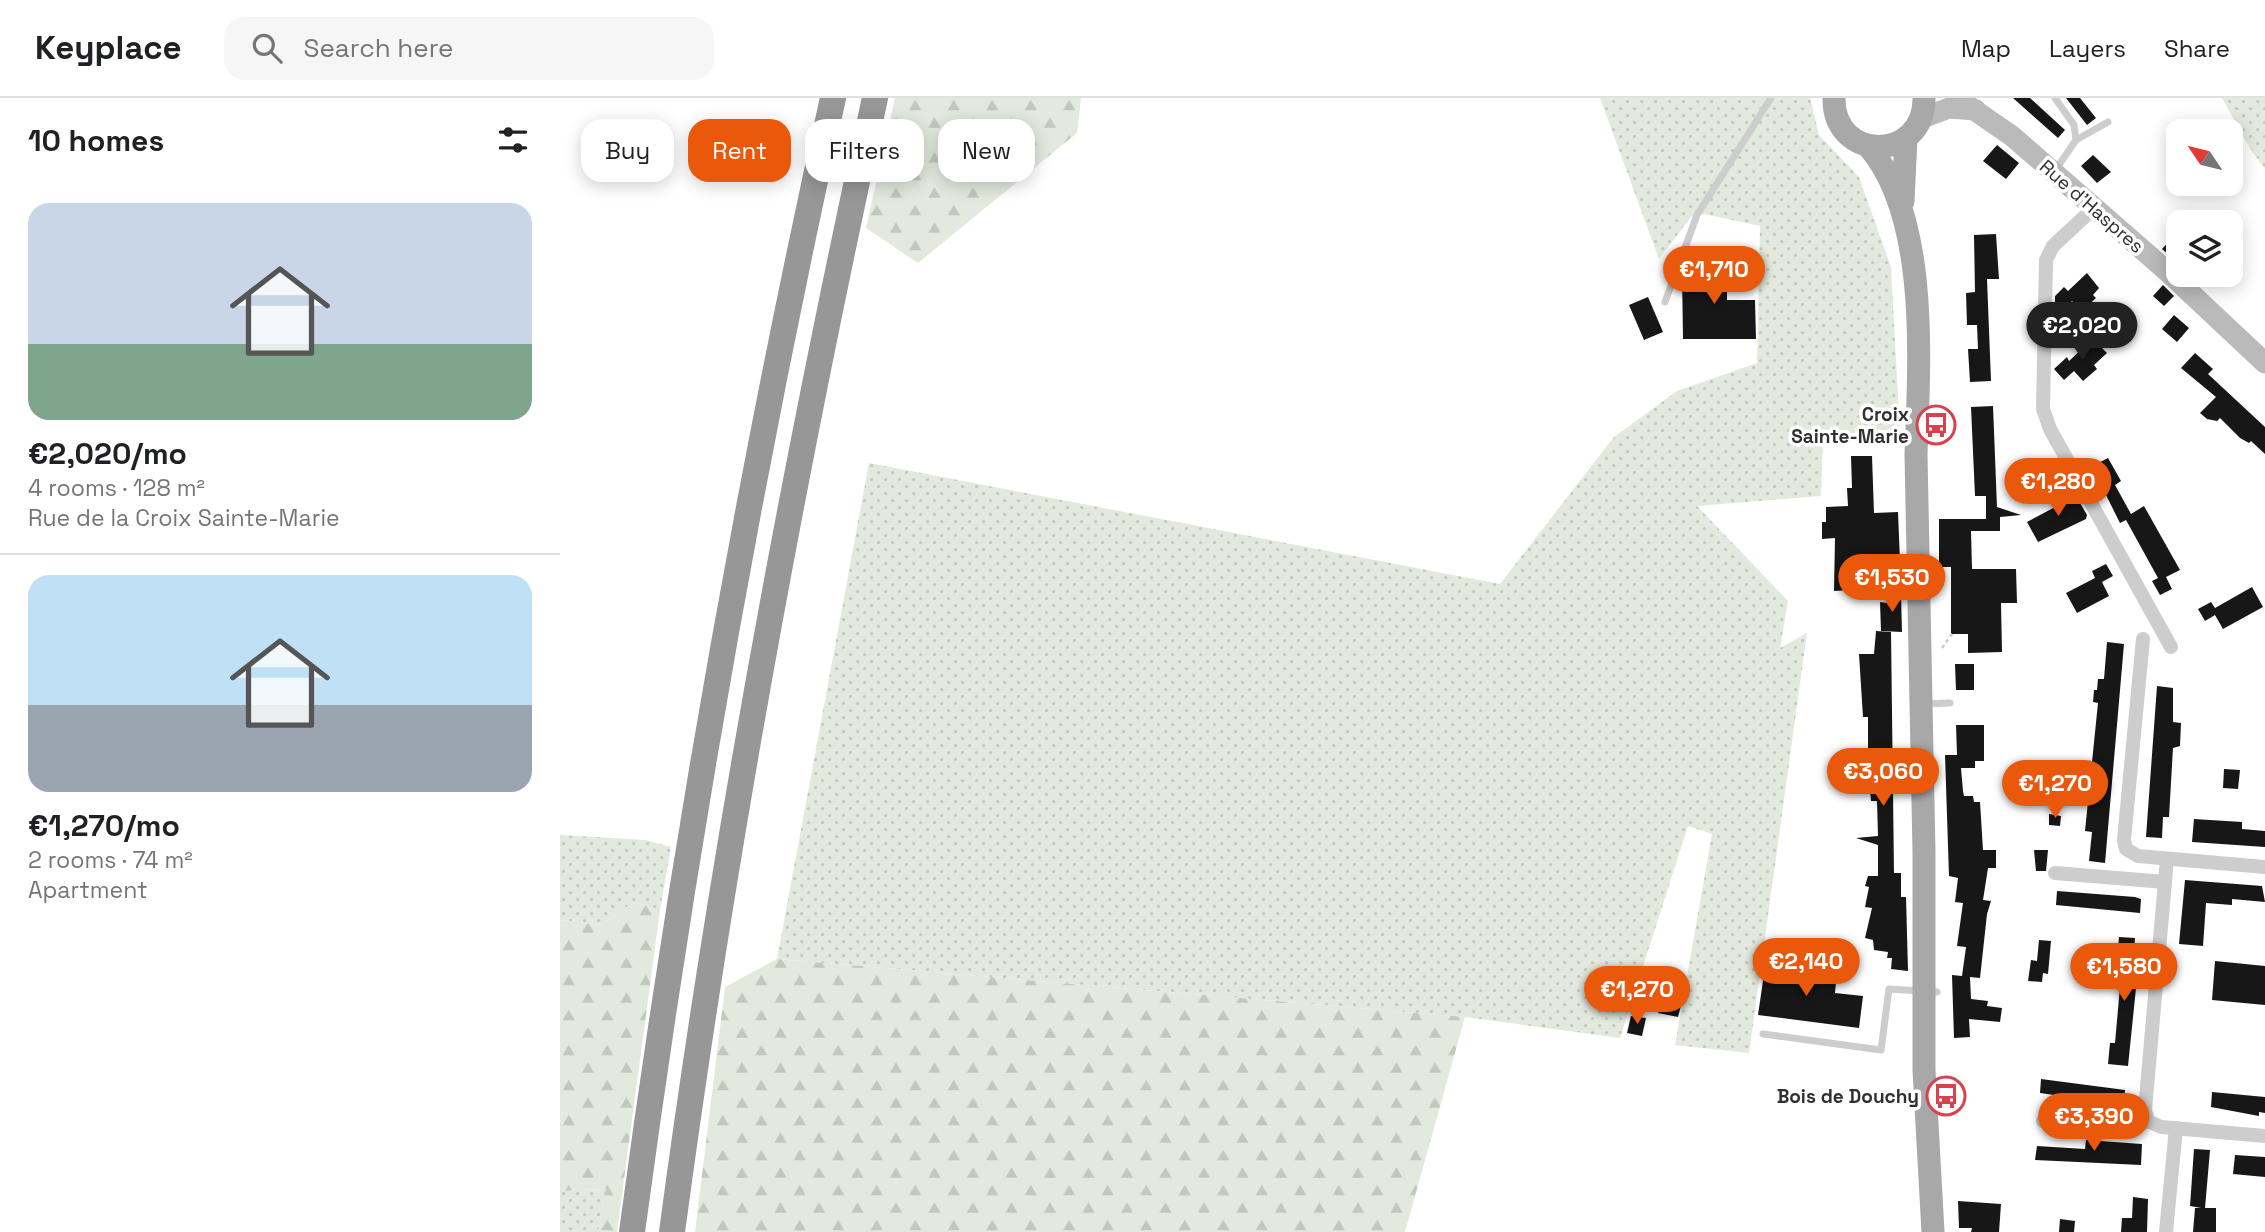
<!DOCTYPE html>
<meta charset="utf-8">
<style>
body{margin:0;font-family:"Space Grotesk",sans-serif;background:#f6f6f6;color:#202124;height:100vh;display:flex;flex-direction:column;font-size:26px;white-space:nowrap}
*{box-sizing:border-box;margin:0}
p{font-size:23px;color:#757577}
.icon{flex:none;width:38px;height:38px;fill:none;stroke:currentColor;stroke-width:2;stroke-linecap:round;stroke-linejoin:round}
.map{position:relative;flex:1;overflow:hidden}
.details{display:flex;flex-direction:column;background:#fff;width:560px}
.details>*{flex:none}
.guide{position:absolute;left:21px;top:21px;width:665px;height:63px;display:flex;gap:14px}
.needle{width:46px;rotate:305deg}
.tools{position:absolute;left:1606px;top:21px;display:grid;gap:14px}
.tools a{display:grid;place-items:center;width:77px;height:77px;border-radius:14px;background:#fff;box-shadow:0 4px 18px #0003;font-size:35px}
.price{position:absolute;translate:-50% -60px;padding:0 16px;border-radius:24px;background:#ea580c;color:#fff;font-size:23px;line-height:46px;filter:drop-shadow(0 2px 4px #0008)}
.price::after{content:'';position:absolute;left:50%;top:42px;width:21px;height:16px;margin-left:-10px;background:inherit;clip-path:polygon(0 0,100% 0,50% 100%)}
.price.on{background:#222;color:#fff}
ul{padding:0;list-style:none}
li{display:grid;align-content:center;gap:14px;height:371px;padding:0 28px}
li+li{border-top:2px solid #e0e0e0}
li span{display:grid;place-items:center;height:217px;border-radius:21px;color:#555}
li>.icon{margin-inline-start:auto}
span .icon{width:126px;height:126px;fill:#fffc;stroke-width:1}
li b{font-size:30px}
h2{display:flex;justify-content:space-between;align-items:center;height:84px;padding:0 28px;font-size:30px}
.pill{padding:0 24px;border-radius:21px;background:#fff;box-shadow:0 4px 18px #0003;font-size:24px;line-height:63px}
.pill.on{background:#ea580c;color:#fff}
header{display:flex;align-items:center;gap:42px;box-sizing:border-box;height:98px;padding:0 35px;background:#fff;border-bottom:2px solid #e0e0e0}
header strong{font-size:33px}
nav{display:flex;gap:38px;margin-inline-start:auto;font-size:24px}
.search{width:490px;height:63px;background:#f6f6f6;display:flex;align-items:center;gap:18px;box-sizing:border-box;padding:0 24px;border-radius:21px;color:#757577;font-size:26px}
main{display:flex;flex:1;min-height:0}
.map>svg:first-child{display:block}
.grass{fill:url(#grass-dots)}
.forest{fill:url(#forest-firs)}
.building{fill:#171717}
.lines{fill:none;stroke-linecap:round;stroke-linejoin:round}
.path{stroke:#cacaca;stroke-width:2.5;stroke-dasharray:3.5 3.5;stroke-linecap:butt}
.lane{stroke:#cdcdcd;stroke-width:7}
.street{stroke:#cdcdcd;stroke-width:14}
.secondary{stroke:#bababa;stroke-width:21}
.primary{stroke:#a8a8a8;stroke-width:23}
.highway{stroke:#979797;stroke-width:26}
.labels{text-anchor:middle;stroke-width:7;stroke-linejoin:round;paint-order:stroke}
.street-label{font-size:19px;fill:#303030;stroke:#fff}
.poi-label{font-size:19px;font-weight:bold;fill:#303030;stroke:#fff;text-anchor:end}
</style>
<header>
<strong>Keyplace</strong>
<div class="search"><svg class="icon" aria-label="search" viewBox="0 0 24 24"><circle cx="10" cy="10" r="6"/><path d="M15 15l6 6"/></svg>Search here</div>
<nav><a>Map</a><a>Layers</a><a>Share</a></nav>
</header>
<main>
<section class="details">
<h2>10 homes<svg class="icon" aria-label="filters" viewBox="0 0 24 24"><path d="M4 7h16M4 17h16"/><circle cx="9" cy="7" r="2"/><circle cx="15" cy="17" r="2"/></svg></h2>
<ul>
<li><span style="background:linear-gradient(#c9d6e8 65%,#7fa58c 0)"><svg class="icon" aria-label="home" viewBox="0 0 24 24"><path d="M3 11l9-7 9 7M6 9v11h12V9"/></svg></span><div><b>€2,020/mo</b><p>4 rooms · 128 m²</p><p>Rue de la Croix Sainte-Marie</p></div></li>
<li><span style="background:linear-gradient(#bfe0f5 60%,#9aa5b1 0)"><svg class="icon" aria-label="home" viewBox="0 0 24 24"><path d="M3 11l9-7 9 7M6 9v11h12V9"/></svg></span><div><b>€1,270/mo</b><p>2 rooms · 74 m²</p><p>Apartment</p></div></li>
</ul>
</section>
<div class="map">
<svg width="1705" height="1134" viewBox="0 0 1705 1134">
<defs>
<pattern id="grass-dots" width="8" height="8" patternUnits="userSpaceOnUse" patternTransform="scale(1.75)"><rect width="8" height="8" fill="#e3e9dd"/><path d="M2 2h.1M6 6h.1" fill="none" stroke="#c3c8be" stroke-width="1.8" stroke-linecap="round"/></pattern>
<pattern id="forest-firs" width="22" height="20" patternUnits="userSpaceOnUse" patternTransform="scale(1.75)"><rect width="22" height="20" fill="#e3e9dd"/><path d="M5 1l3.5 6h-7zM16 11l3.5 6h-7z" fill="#c3c8be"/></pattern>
</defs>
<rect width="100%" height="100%" fill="#fff"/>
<g class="grass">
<path d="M1040 0H1250L1259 37 1299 79 1331 169 1340 337 1263 340 1261 398 1137 408 1228 503 1220 550 1247 535 1189 955 1115 947 1152 736 1128 728 1060 940 905 919 217 861 309 365 940 486 1054 339 1117 293 1197 265 1200 128 1144 116 1131 119 1099 161Z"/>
<path d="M1662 0H1705V71L1689 49Z"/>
<path d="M0 737 85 742 111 749 100 812 74 804 41 827 0 822Z"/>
<path d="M46 1091 38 1134H0V1093Z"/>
</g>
<g class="forest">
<path d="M335 0H521L517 35 358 165 306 130Z"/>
<path d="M74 804 100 812 57 1134H38L46 1091 0 1093V822L41 827Z"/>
<path d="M217 861 905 919 845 1134H135L165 889Z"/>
</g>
<g class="building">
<path d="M1453 0H1470L1505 32 1498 40Z"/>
<path d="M1506 0H1520L1536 20 1527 27Z"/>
<path d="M1437 47 1459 65 1446 81 1423 63Z"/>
<path d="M1533 57 1551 74 1537 85 1521 68Z"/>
<path d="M1619 133V166L1602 151Z"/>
<path d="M1436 136 1439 181H1427L1431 283 1410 284 1408 251H1418L1417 227H1407L1406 195 1415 194 1414 137Z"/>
<path d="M1126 165H1167V202H1195L1196 241H1123L1122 175Z"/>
<path d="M1527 175 1539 190 1533 197 1536 200 1522 213 1512 203 1503 212 1495 204V198L1504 189 1508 193Z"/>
<path d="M1603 187 1614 198 1604 208 1593 198Z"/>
<path d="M1088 199 1103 234 1084 242 1069 207Z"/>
<path d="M1614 217 1629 230 1617 244 1602 231Z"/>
<path d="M1533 241 1547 255 1534 267 1537 271 1523 283 1514 273 1504 282 1494 271 1507 259 1509 263Z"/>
<path d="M1635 255 1653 271 1648 276 1705 329V356L1691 343 1689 345 1680 340 1660 320 1657 323 1647 321 1640 315 1656 299 1621 270Z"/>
<path d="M1433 308 1437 409 1461 417 1440 419V433H1411L1412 471H1456L1457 505H1441L1442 554 1408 555V536H1391V469H1379V421H1426V398H1415L1411 309Z"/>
<path d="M1291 358H1312L1314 415 1338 414 1340 464 1290 466 1291 492 1274 493 1275 440 1262 441V424H1266V409L1288 408 1287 390H1292Z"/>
<path d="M1548 360 1561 383 1555 387 1571 416 1584 408 1620 472 1606 479 1612 491 1600 497 1592 483 1598 480 1566 422 1560 425 1537 379 1531 383 1525 372Z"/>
<path d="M1508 394 1511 401 1516 398 1527 417 1526 421 1478 444 1467 424 1497 408 1493 402Z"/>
<path d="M1546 466 1553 478 1542 484 1549 498 1517 515 1506 495 1535 480 1532 473Z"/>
<path d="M1692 489 1703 509 1663 531 1655 517 1645 523 1638 511 1651 504 1655 510Z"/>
<path d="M1341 497 1342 534 1321 533 1320 504 1327 505 1326 498Z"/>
<path d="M1316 533 1331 534 1334 775H1341V799H1346L1348 873 1331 871 1332 860H1327L1328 854 1314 852 1313 842 1305 840 1312 810 1305 809 1309 789 1305 788 1308 778H1318V747L1296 740 1318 738 1317 703H1311L1310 690H1317L1316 650 1308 651V619H1303L1299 556H1314Z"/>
<path d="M1547 544 1564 546 1545 765 1529 763 1532 734 1525 733 1538 605 1533 604 1534 592H1537L1538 581H1544Z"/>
<path d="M1395 566H1414V592H1396Z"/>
<path d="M1597 588 1613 590V624L1621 625 1620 648 1613 650 1609 719H1603L1602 740 1586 739Z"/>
<path d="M1396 627H1424V663H1415V670H1401L1403 693 1404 698H1413L1414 704H1420L1423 752H1436V770H1428L1423 802 1431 803 1427 816 1420 880 1410 879 1411 901 1428 903 1427 908 1442 910 1440 924 1409 921 1410 939 1394 940 1392 877 1402 878 1406 849 1397 848 1403 805 1395 804 1398 780 1389 778 1385 657H1397Z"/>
<path d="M1664 671 1680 672 1678 691 1663 690Z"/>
<path d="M1489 716 1501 718 1500 728 1489 727Z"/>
<path d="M1634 721 1682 724V731L1705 733V749L1632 744Z"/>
<path d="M1474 752H1488L1486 773H1476Z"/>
<path d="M1625 782 1702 788 1705 804 1672 801V807L1646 805 1643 848 1619 846Z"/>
<path d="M1497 793 1575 799 1581 801 1580 815 1496 807Z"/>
<path d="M1559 839 1575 840 1571 890H1576L1568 968 1548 966 1550 945H1555L1560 889 1555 888Z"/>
<path d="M1479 842 1491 843 1488 876 1483 875 1482 884 1468 883 1471 862 1477 863Z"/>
<path d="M1206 862 1235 866 1232 878 1276 884 1275 895 1303 898 1299 930 1198 917Z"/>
<path d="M1655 863 1705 868V907L1652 902Z"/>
<path d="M1103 896 1123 900 1118 919 1098 915Z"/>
<path d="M1071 918 1086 920 1082 938 1067 935Z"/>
<path d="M1481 981 1565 992 1564 1012 1527 1011 1528 1007 1515 1006V1000L1480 995Z"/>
<path d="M1652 994 1705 999V1015L1699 1014V1018L1651 1009Z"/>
<path d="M1526 1042 1582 1046 1581 1067 1475 1062 1477 1048 1525 1051Z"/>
<path d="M1634 1051 1650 1052 1645 1110H1656V1134H1633L1635 1110H1641L1630 1108Z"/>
<path d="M1675 1057 1705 1059V1079L1673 1076Z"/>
<path d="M1573 1099 1588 1101 1587 1134H1561L1562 1120H1572Z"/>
<path d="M1398 1103 1441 1106 1439 1134H1411L1412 1130H1399Z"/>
<path d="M1500 1121 1515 1123 1514 1134H1499Z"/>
</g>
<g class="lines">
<path class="path" d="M1382 550 1394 533"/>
<g class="lane">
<path d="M1516 42 1548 24"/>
<path d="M1494 74 1516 42 1514 27 1495 0"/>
<path d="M1105 204 1137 117 1211 0"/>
<path d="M1363 606 1390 605"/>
<path d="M1203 936 1321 952 1329 891 1377 894"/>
</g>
<g class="street">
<path d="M1534 110 1493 148 1486 162 1483 311 1490 331 1611 549"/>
<path d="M1583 541 1564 742 1566 751 1578 758 1705 769"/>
<path d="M1495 775 1605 784"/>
<path d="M1483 1023 1570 1029 1588 1023 1601 1029 1705 1038"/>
<path d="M1588 1023 1585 1012 1607 761"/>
<path d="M1606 1134 1616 1030"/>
</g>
<g class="secondary">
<path d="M1397 0 1452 38 1608 174 1705 265"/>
<path d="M1360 21 1389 10 1416 12"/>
</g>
<g class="primary">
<path d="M1274 0C1273 65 1365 64 1364 0"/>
<path d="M1308 48C1370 119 1359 267 1356 356L1364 754V972L1373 1134"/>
<path d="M1343 103 1346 40"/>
</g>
<g class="highway">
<path d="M72 1134C123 754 190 375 273 0"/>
<path d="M112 1134C163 753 233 375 315 0"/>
</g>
</g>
<defs>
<symbol id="bus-ring" viewBox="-11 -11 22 22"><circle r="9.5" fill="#fff" stroke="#d9414d" stroke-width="1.5"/><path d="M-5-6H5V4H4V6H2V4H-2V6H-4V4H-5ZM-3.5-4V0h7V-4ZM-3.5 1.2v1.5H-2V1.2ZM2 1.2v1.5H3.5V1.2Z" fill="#d9414d"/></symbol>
</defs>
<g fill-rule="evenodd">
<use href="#bus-ring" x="1354" y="305" width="44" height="44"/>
<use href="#bus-ring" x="1364" y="976" width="44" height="44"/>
</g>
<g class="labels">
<g class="street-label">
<text transform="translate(1532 108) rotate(41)" y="7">Rue d'Haspres</text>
</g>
<g class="poi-label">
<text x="1349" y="323">Croix<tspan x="1349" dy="22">Sainte-Marie</tspan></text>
<text x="1359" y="1005">Bois de Douchy</text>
</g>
</g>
</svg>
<div class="tools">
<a><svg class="needle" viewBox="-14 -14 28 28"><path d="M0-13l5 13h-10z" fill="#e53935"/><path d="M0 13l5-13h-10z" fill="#757577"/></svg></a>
<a><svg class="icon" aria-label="layers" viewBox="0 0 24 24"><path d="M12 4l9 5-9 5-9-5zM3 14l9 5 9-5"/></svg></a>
</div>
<b class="price" style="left:1154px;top:208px">€1,710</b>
<b class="price on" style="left:1522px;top:264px">€2,020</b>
<b class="price" style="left:1498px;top:420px">€1,280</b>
<b class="price" style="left:1332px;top:516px">€1,530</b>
<b class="price" style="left:1323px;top:710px">€3,060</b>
<b class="price" style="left:1495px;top:722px">€1,270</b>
<b class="price" style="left:1246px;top:900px">€2,140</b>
<b class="price" style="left:1564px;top:905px">€1,580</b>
<b class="price" style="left:1077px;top:928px">€1,270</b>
<b class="price" style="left:1534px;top:1055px">€3,390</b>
<div class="guide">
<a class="pill">Buy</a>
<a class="pill on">Rent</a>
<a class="pill">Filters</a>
<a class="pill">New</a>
</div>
</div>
</main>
